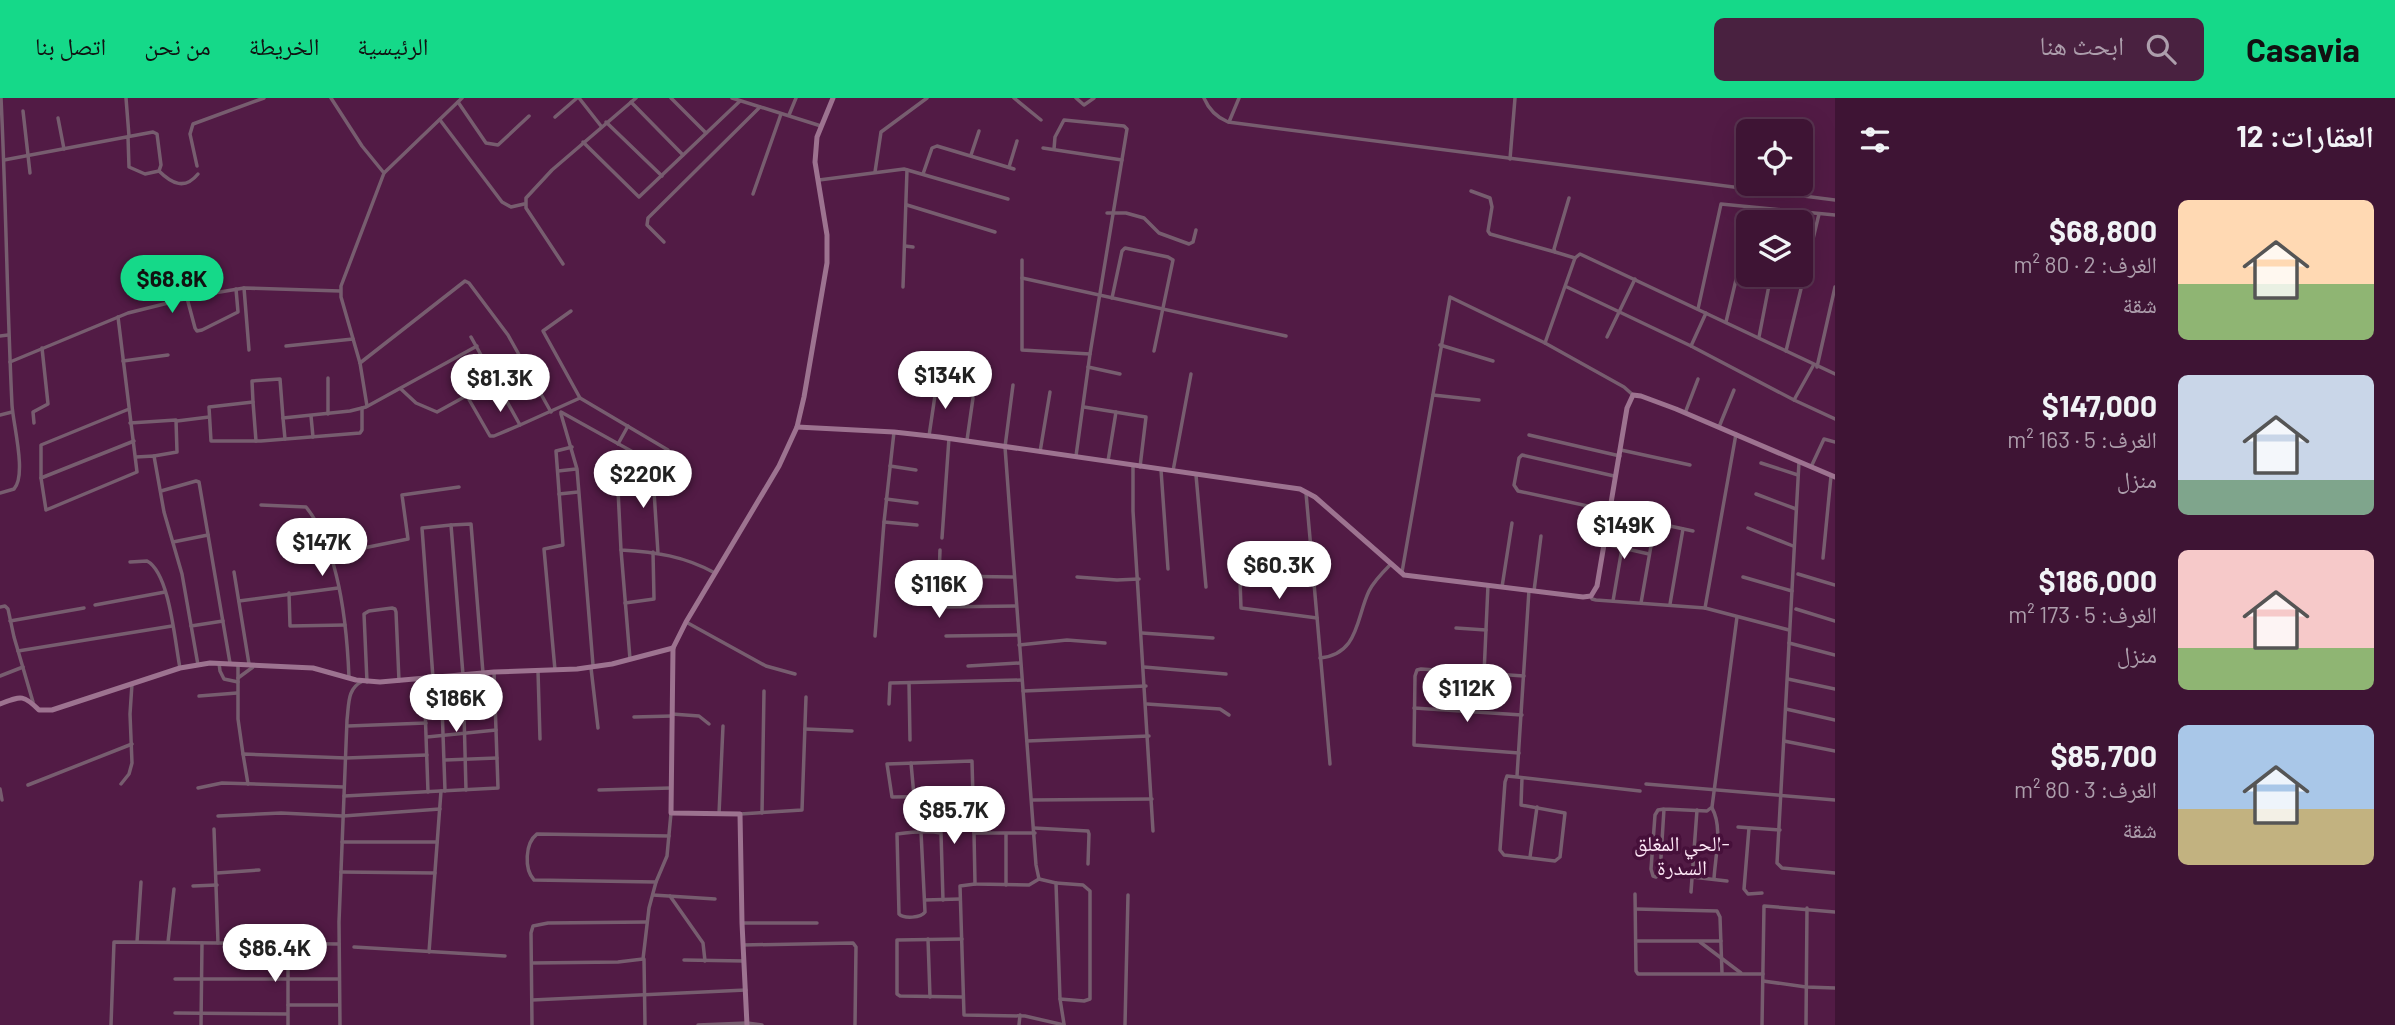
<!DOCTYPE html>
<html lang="ar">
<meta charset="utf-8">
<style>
body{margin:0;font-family:Barlow,"Noto Naskh Arabic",sans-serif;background:#492140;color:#f1f3f6;direction:rtl;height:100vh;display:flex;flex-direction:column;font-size:26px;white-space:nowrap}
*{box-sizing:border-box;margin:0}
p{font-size:23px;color:#ad9eac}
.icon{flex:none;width:38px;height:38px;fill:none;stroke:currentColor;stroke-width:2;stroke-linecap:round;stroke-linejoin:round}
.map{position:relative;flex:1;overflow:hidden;direction:ltr}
.details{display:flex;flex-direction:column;background:#3e1434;width:560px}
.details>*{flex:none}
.fabs{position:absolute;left:1736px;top:21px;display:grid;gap:14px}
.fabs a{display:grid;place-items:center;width:77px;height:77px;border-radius:10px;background:#3e1434;box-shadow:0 7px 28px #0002,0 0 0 2px #57334f;font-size:35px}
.price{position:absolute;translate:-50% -60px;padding:0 16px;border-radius:24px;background:#fff;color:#222;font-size:23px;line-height:46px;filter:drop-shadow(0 2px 4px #0008)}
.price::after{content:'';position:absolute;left:50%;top:42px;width:21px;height:16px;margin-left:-10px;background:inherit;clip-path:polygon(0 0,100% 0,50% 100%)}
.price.selected{background:#15d989;color:#111}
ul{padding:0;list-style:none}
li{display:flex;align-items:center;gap:21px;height:175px;padding:0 21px}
li span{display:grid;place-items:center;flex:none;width:196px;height:140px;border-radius:10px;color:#555}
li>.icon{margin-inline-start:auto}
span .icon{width:84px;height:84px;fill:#fffc;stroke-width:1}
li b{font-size:30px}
h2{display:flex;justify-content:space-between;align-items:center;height:84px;padding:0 21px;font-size:30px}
header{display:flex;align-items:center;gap:42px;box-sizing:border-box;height:98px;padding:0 35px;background:#15d989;color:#111}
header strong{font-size:33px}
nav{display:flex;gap:38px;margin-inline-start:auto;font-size:24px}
.search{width:490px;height:63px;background:#492140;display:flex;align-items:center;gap:18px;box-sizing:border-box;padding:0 24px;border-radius:10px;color:#ad9eac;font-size:26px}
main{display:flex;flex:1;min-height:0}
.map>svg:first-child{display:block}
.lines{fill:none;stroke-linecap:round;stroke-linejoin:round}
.street{stroke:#775d6f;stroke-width:3.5}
.secondary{stroke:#9d7390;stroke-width:5}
.labels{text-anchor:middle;stroke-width:7;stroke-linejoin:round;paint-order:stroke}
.neighbourhood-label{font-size:21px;fill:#fde7f6;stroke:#46103a}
</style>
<header>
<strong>Casavia</strong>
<div class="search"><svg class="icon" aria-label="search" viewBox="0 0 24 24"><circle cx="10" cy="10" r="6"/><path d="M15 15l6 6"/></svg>ابحث هنا</div>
<nav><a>الرئيسية</a><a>الخريطة</a><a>من نحن</a><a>اتصل بنا</a></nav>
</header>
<main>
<section class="details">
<h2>العقارات: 12<svg class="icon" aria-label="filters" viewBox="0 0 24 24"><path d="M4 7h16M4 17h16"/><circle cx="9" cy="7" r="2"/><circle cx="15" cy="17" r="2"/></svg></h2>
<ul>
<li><span style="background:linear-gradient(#ffd9b3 60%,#8fb573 0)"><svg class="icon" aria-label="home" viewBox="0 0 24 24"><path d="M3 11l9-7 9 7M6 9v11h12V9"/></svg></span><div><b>$68,800</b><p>الغرف: 2 · 80 m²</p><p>شقة</p></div></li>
<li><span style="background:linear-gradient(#c9d6e8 75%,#7fa58c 0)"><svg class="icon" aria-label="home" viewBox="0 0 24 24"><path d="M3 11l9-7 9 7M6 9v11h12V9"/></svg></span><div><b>$147,000</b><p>الغرف: 5 · 163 m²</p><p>منزل</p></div></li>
<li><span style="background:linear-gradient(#f6c9c9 70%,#8fb573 0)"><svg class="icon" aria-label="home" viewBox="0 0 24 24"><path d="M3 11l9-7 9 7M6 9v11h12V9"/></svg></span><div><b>$186,000</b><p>الغرف: 5 · 173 m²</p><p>منزل</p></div></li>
<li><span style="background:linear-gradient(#a9c7e8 60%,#c2b280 0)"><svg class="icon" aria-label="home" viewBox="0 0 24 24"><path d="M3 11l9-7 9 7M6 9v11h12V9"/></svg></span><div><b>$85,700</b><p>الغرف: 3 · 80 m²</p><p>شقة</p></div></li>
</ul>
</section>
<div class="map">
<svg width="1835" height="927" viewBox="0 0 1835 927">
<rect width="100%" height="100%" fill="#521b45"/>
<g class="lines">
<g class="street">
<path d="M126 0 129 38"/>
<path d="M331 0 362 48 384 75"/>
<path d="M579 0 601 28"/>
<path d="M671 0 706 35"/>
<path d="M732 0 821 28"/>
<path d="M1014 0 1041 22"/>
<path d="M1076 0 1084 7 1094 0"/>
<path d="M1204 0C1209 12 1216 19 1228 24L1835 102"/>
<path d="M458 4 486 45 498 47 529 18"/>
<path d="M631 4 683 57"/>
<path d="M23 13 30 75"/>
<path d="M789 17 796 0"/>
<path d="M555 19 577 0"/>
<path d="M58 20 64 51"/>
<path d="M440 22 502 104 511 109 524 106"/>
<path d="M606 24 662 78"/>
<path d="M1229 24 1239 0"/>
<path d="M583 44 639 99 740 3"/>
<path d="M1043 50 1122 62"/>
<path d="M1054 51 1055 39 1064 22 1124 28 1127 31 1090 256 1076 358"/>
<path d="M971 57 979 33"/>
<path d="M1510 61 1515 0"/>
<path d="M4 62 153 34 157 36 161 67 159 73 145 76 129 69 128 39"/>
<path d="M197 68 190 36 193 26 264 0"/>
<path d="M1009 69 1017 43"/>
<path d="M159 73C172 86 185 92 198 76"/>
<path d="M875 74 881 34 927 0"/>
<path d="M923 76 932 50 937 48 1014 71"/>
<path d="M819 82 904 71 1008 101"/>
<path d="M1471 93 1490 100 1492 109 1488 133 1490 136 1555 154"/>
<path d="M753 96 781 16"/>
<path d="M1569 100 1554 151 1555 154 1575 160"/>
<path d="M907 107 995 134"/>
<path d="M1107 115H1126L1144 120 1159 135 1189 146 1193 144 1196 132"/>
<path d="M1750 124 1753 110"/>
<path d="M1783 124 1785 113"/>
<path d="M664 144 647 127 648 120 760 9"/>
<path d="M905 148 913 149"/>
<path d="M1022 162V252L1090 256"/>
<path d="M563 166 526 110V100L552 72 636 0"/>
<path d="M1022 180 1286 238"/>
<path d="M903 189 907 72"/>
<path d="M1567 189 1691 248 1794 302 1835 321"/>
<path d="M244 190 249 252"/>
<path d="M187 200 195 230 197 233 202 232 238 214 236 191"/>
<path d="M1112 200 1122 153 1125 150 1168 159 1173 162 1154 253"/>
<path d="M1698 211 1721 106 1835 117"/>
<path d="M571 213 543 233 580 300"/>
<path d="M118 219 137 374 46 412 41 380V347L129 311"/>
<path d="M1726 224 1748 131"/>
<path d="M0 238 8 237"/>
<path d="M471 239 520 327 580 300 668 352 670 358 664 368 660 369 561 314"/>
<path d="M1607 239 1635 181"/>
<path d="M1759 239 1771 177"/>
<path d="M1545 245 1575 160 1580 156 1835 276"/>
<path d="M1440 247 1493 263"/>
<path d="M286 248 353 241"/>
<path d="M1691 248 1706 215"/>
<path d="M1786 253 1819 116"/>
<path d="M123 263 168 257"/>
<path d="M10 264 128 215 196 198 244 190 340 193"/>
<path d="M360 265 465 183 469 185 508 237 551 314"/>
<path d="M1088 269 1120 276"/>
<path d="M1817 269 1835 189"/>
<path d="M1013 287 1005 349 1036 767 1039 781 1056 785 1060 901 1064 926"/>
<path d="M401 291 416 305 437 314 495 282"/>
<path d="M1433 297 1479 302"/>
<path d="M467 298 490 338H494L520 327"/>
<path d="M1794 302 1813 268"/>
<path d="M253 304 256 343"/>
<path d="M367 308 360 265 341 199V188L384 75 462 0"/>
<path d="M1084 309 1146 319 1140 369"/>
<path d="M1685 315 1698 281"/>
<path d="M328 316V280"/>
<path d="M561 316 577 371 593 567"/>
<path d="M0 317 12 314"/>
<path d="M311 318 313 339"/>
<path d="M283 320 280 281 252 283 253 304 209 309 211 343H261L360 335 362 332V310"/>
<path d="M177 323 209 319"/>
<path d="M34 325 33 314 48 306 42 250"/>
<path d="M130 325 176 322 177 354 154 358"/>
<path d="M1719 329 1734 292"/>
<path d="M1529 337 1620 358"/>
<path d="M929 338 937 284"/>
<path d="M285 341 283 320 350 313 366 309 477 248"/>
<path d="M967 342 973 300"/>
<path d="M618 346 628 328"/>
<path d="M1621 352 1690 367"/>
<path d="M1040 354 1050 294"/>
<path d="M136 359 154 358 164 414 182 476 198 567"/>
<path d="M1108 363 1116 314"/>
<path d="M1799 364 1777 765 1782 770 1835 775"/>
<path d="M1761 365 1798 377"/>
<path d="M890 368 916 372"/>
<path d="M1133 368V413L1153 733"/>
<path d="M1811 369 1824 341 1835 344"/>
<path d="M1161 372 1168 471"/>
<path d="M558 373 576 371"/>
<path d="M1173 373 1191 276"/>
<path d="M1196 377 1206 489"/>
<path d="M41 380 134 343"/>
<path d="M161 393 196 383 199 384 230 565"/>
<path d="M0 395 14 391C27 377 13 326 12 307 7 205 6 102 1 0"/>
<path d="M1306 395 1330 666"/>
<path d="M559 396 578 394"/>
<path d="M1756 396 1796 411"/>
<path d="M886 401 917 405"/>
<path d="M261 407 306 409C339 450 347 528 349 580"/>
<path d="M1611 413 1518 393 1514 387 1519 360 1522 357 1614 378"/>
<path d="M1610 415 1693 433"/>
<path d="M884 424 917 427"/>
<path d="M1748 430 1793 448"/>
<path d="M942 440 949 340"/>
<path d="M173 444 208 437"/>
<path d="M1605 446 1649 456"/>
<path d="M621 452 630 561"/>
<path d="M940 452 938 509 1016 508"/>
<path d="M658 455 654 393 617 372 621 452C656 454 684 458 715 475"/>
<path d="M329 457 408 441 402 397 459 389"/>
<path d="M1823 460 1831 378"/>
<path d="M130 464 147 463C170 475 175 546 180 570"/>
<path d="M234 474 249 566"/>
<path d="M1402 474 1450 199 1545 245 1624 289 1633 297"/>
<path d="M1798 476 1835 487"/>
<path d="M940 478 1014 479"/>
<path d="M1077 479 1117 482 1139 481"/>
<path d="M1743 479 1792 493"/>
<path d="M1265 485 1240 482 1241 510 1317 520"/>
<path d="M1502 489 1512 425"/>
<path d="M1534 493 1541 438"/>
<path d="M289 495 290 528 345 527"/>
<path d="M1591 498 1592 501 1596 502 1705 510 1789 532"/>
<path d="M239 503 338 490"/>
<path d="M1613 503 1622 450"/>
<path d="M625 505 654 501 653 454"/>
<path d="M1641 505 1655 425"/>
<path d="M1670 506 1683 431"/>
<path d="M95 507 165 494"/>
<path d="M0 509 5 508 8 511 14 539 33 604"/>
<path d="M1705 510 1736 336"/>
<path d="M1796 511 1835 523"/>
<path d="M10 523 84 510"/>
<path d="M686 524 766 568 795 576"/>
<path d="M191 528 223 523"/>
<path d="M1456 530 1486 532"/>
<path d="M1142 535 1213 540"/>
<path d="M875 538 884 424 894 334"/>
<path d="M946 538 1018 537"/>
<path d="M1789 545 1835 557"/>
<path d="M1019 547 1067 542 1105 545"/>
<path d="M18 553 172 528"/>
<path d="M1320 560C1359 556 1356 520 1369 493 1374 483 1382 475 1390 467"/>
<path d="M219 565 220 573 224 581 238 584"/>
<path d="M238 567V621L243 656"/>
<path d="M968 568 1020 565"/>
<path d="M1144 569 1226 576"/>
<path d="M591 570 598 630"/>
<path d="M555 572 544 451 563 447 556 353 572 349"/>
<path d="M538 573 540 641"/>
<path d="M1484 576 1488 487"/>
<path d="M0 578 23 569"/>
<path d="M441 579 445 693"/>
<path d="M238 580 253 569"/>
<path d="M433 580 422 430 451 427"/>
<path d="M424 581 428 694"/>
<path d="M1788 581 1835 591"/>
<path d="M367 584 364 516 369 513 392 510 395 511 396 514 399 583"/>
<path d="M909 585 910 642"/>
<path d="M1023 593 1146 588"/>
<path d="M199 598 237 595"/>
<path d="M443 606 496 605"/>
<path d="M889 606 890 585 1022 582"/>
<path d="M1147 606 1220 611 1229 617"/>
<path d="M1414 610 1522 617"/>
<path d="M1786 611 1835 622"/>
<path d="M672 616 699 618 709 626"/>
<path d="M634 619 672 618"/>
<path d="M348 628 426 625"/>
<path d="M805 631 852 633"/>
<path d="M427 639 496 632"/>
<path d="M1027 643 1149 638"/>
<path d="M1784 643 1835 653"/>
<path d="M1519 655 1414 647 1415 578 1417 572 1421 571 1524 578"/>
<path d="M445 662 497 660"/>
<path d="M911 665 914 698"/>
<path d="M1517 678 1529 492"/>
<path d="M1522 680 1521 707 1565 715 1560 759 1555 763 1504 757 1500 752 1505 684 1507 678 1517 679 1640 693"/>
<path d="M121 686 129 676 132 665 130 616 132 586"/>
<path d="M248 686 243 656 346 660 427 657"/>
<path d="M1646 686 1835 702"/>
<path d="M28 687 132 646"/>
<path d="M198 690 222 685 344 689"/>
<path d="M0 691 2 702"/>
<path d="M466 692 463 577 451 427 471 426 483 575"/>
<path d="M599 692 671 690"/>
<path d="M344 698 498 690 494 574"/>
<path d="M973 698 892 699 887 666 972 663V664L974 735"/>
<path d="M1032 702 1152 701"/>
<path d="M1712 710C1723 729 1715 760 1714 781"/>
<path d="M1664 711 1660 775 1656 779 1653 778 1651 771 1655 717 1658 712 1664 711 1707 713 1712 709 1737 519"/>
<path d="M762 715 764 593"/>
<path d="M719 716 723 628"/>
<path d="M740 716 802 712 806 599"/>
<path d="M218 718 281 715 343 718 440 711"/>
<path d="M1738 729 1780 732"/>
<path d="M1034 730 1088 733 1089 736 1088 766"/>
<path d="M1749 730 1744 791 1748 796 1762 795"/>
<path d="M921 734 925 814C921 820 904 821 899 816L897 736C911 734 927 732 941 735L943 802"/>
<path d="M1035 735H974L975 786 1029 787 1039 781"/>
<path d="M1006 736V787"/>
<path d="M342 744H437"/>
<path d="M1530 759 1537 709"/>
<path d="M341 774 435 775"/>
<path d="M217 775 259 772"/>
<path d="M1692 779 1727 783"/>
<path d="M656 784 534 782C524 771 525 745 537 736L669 738"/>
<path d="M1056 785 1083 787 1090 793V901L1084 903 1060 901"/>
<path d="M975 786 960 788 964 917 1025 918 1064 927"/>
<path d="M193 788 217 787"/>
<path d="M1691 794 1697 712"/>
<path d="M1635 796 1636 873 1638 876H1763"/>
<path d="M653 797 715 801"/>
<path d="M670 798 703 845 705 863"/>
<path d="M925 802 960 801"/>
<path d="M1636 811 1717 813 1720 819 1722 875"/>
<path d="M742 825H817"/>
<path d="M928 841 930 899"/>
<path d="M962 841 897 842V896L900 898 963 899"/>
<path d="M1636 843H1721"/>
<path d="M137 844 141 784"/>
<path d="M168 844 174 791"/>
<path d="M1700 844 1741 875"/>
<path d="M218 845 339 846"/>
<path d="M288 845V927"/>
<path d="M743 847 853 845 856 849 855 927"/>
<path d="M354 849 505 858"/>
<path d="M429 854 441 693"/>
<path d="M644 861 645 927"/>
<path d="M684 862 744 863"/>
<path d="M532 865 618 864 643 861 649 810 656 784 667 758 671 715"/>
<path d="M175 881H339"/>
<path d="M1763 883 1806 889 1835 890"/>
<path d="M532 902 746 892"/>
<path d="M288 907H339"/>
<path d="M175 915 287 916"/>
<path d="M111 927 114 844 218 845 214 731"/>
<path d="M201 927 202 845"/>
<path d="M340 927 339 824 347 622C349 606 347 590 363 583"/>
<path d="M532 927 531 835 533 828 548 825 647 824"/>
<path d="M698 927 747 925 762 927"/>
<path d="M1019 927 1020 917"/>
<path d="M1125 927 1128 797"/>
<path d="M1762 927 1764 808 1835 814"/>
<path d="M1806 927 1807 810"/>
</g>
<g class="secondary">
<path d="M797 329 894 334 939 339 1300 391 1315 399 1404 477 1583 499 1591 498 1597 488 1627 310 1633 297 1641 298 1676 311 1835 379"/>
<path d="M0 606C21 598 23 596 39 612H52L180 570 210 565 313 570 356 582 380 584 494 574 577 571 612 566 673 550"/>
<path d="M747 927 742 825 740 716 671 715 673 550 686 524 779 368 797 329 804 299 827 165V137L815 64 817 39 833 0"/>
</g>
</g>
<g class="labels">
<g class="neighbourhood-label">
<text x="1682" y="753">الحي المغلق-<tspan x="1682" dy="24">السدرة</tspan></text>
</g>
</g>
</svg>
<div class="fabs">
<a><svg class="icon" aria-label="locate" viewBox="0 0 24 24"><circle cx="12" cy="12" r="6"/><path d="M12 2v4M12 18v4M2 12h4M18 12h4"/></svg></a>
<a><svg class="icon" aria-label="layers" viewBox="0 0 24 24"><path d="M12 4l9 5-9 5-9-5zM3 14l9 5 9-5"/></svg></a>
</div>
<b class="price selected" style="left:172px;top:217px">$68.8K</b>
<b class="price" style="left:945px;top:313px">$134K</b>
<b class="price" style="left:500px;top:316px">$81.3K</b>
<b class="price" style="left:643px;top:412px">$220K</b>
<b class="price" style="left:1624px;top:463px">$149K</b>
<b class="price" style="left:322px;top:480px">$147K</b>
<b class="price" style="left:1279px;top:503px">$60.3K</b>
<b class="price" style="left:939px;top:522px">$116K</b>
<b class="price" style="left:1467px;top:626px">$112K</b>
<b class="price" style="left:456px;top:636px">$186K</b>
<b class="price" style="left:954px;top:748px">$85.7K</b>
<b class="price" style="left:275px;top:886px">$86.4K</b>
</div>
</main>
